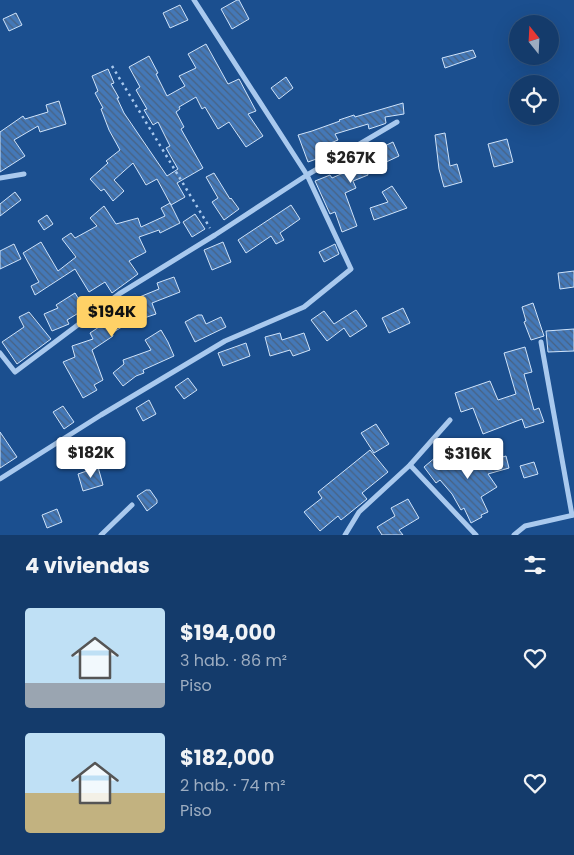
<!DOCTYPE html>
<html lang="es">
<meta charset="utf-8">
<style>
body{margin:0;font-family:Poppins,sans-serif;background:#214673;color:#f1f3f6;height:100vh;display:flex;flex-direction:column;font-size:19px;white-space:nowrap}
*{box-sizing:border-box;margin:0}
p{font-size:16px;color:#9dadc1}
.icon{flex:none;width:28px;height:28px;fill:none;stroke:currentColor;stroke-width:2;stroke-linecap:round;stroke-linejoin:round}
.map{position:relative;height:535px;overflow:hidden}
.panel{display:flex;flex-direction:column;background:#143b6b;flex:1}
.panel>*{flex:none}
.needle{width:32px;rotate:342deg}
.fabs{position:absolute;left:509px;top:15px;display:grid;gap:10px}
.fabs a{display:grid;place-items:center;width:50px;height:50px;border-radius:50%;background:#143b6b;box-shadow:0 5px 20px #0002,0 0 0 1px #33557e;font-size:25px}
.price{position:absolute;translate:-50% -42px;padding:0 11px;border-radius:5px;background:#fff;color:#222;font-size:16px;line-height:32px;filter:drop-shadow(0 1px 2px #0008)}
.price::after{content:'';position:absolute;left:50%;top:30px;width:15px;height:11px;margin-left:-8px;background:inherit;clip-path:polygon(0 0,100% 0,50% 100%)}
.price.on{background:#ffd166;color:#111}
ul{padding:0;list-style:none}
li{display:flex;align-items:center;gap:15px;height:125px;padding:0 25px}
li span{display:grid;place-items:center;flex:none;width:140px;height:100px;border-radius:5px;color:#555}
li>.icon{margin-inline-start:auto}
span .icon{width:60px;height:60px;fill:#fffc;stroke-width:1}
li b{font-size:21px}
h2{display:flex;justify-content:space-between;align-items:center;height:60px;padding:0 25px;font-size:21px}
.map>svg:first-child{display:block}
.building{fill:url(#building-back-hatch);stroke:#cfe3fa}
.lines{fill:none;stroke-linecap:round;stroke-linejoin:round}
.path{stroke:#a9c9ee;stroke-width:2.5;stroke-dasharray:2.5 4;stroke-linecap:butt}
.minor{stroke:#a9c9ee;stroke-width:5}
</style>
<div class="map">
<svg width="574" height="535" viewBox="0 0 574 535">
<defs>
<pattern id="building-back-hatch" width="6" height="6" patternUnits="userSpaceOnUse" patternTransform="scale(1.25)"><rect width="6" height="6" fill="#4478b7"/><path d="M-1 5l2 2M0 0l6 6M5-1l2 2" fill="none" stroke="#486282"/></pattern>
</defs>
<rect width="100%" height="100%" fill="#1b4f8f"/>
<g class="building">
<path d="M237 0H239L249 19 232 29 221 9Z"/>
<path d="M180 5 188 20 170 28 163 13Z"/>
<path d="M16 13 22 25 9 31 3 19Z"/>
<path d="M206 44 228 84 239 79 256 111 248 114 263 136 246 147 229 122 218 129 205 107 202 109 196 97 179 107 180 109 176 112 184 127 181 129 203 168 177 183 185 197 171 205 157 179 146 185 133 163 114 180 124 191 113 201 104 189 101 191 90 179 108 163 106 161 120 150 109 130 101 109 103 108 95 93 98 91 92 76 108 69 114 83 111 84 119 98H117L124 113 167 176 178 169 166 148 170 146 158 122 153 125 144 110 147 109 136 90 140 87 129 67 149 56 158 73 156 74 167 96 185 86 179 76 196 68 188 54Z"/>
<path d="M473 50 476 57 445 68 442 58Z"/>
<path d="M286 77 293 88 279 99 271 88Z"/>
<path d="M59 101 66 124 40 132 38 126 14 140 25 156 0 172V132L23 116 25 119 48 112 46 105Z"/>
<path d="M403 103 404 114 385 117 386 123 384 124 369 129 368 124 335 134 338 140 318 148 322 157 308 162 298 135 312 131 340 121 339 120 354 115 355 117Z"/>
<path d="M445 133 450 166 457 164 462 182 444 187 439 169 435 135Z"/>
<path d="M507 139 513 162 494 167 488 144Z"/>
<path d="M393 142 399 156 367 171 368 175 353 181 356 188 345 193 357 226 342 232 335 212 330 214 315 181 330 175 332 178 350 170 347 163 377 152 376 150Z"/>
<path d="M214 173 230 199 231 198 239 209 224 220 212 202 218 198 206 177Z"/>
<path d="M392 186 407 208 374 220 370 208 388 202 382 192Z"/>
<path d="M15 192 21 200 0 216V204Z"/>
<path d="M170 203 180 223 160 233 159 230 139 237 146 252 129 261 138 274 112 293 105 282 89 292 75 269 35 295 31 286 39 282 23 253 41 242 58 271 76 257 62 239 71 233 75 238 97 226 90 218 104 206 116 224 138 218 141 227 165 216 161 208Z"/>
<path d="M291 205 300 219 280 233 284 240 276 244 271 236 246 253 238 240Z"/>
<path d="M195 214 205 229 192 237 183 222Z"/>
<path d="M47 215 53 224 44 230 38 221Z"/>
<path d="M223 242 231 262 212 270 204 250Z"/>
<path d="M14 244 21 259 0 269V251Z"/>
<path d="M335 244 339 254 324 262 319 252Z"/>
<path d="M574 271V287L560 289 558 273Z"/>
<path d="M174 277 180 292 152 303 156 314 144 318 143 314 112 333 113 336 92 350 103 380 94 385 97 390 83 398 63 362 75 357 72 346 93 339 90 333 138 301 137 298 159 289 157 283Z"/>
<path d="M75 293 85 309 67 320 69 324 52 331 44 314 58 308 56 305Z"/>
<path d="M533 303 544 336 531 340 524 322 526 321 522 307Z"/>
<path d="M403 308 410 323 389 333 382 318Z"/>
<path d="M356 310 367 326 350 337 344 328 327 341 311 320 324 311 334 324Z"/>
<path d="M29 312 51 339 17 364 2 342 24 327 19 317Z"/>
<path d="M198 315H202L206 324 221 317 226 327 195 342 185 322Z"/>
<path d="M574 329V351L548 352 546 331Z"/>
<path d="M161 330 168 342 174 356 143 370 144 373 136 376 123 386 113 373 124 364 123 360 151 350 145 340Z"/>
<path d="M280 333 282 340 304 333 310 350 293 356 290 350 270 356 265 337Z"/>
<path d="M246 343 250 356 223 366 218 353Z"/>
<path d="M525 347 532 372 524 374 534 410 539 408 544 422 525 428 522 419 483 434 473 408 461 412 455 393 490 381 498 400 516 394 504 353Z"/>
<path d="M188 378 197 390 184 399 175 387Z"/>
<path d="M149 400 156 414 143 421 136 408Z"/>
<path d="M63 406 74 422 64 429 53 412Z"/>
<path d="M376 424 389 444 374 453 361 433Z"/>
<path d="M0 432 17 457 0 468Z"/>
<path d="M87 438 92 449 78 455 73 444Z"/>
<path d="M473 449 481 462 489 456 491 460 506 456 509 468 488 474 497 487 481 497 488 512 481 515 482 517 471 523 464 508 461 510 452 494 440 480 436 483 424 467 437 456 446 467Z"/>
<path d="M370 450 388 472 362 493 367 499 341 520 338 516 320 531 304 512 322 498 318 492Z"/>
<path d="M534 462 538 474 524 478 520 466Z"/>
<path d="M98 467 103 485 83 491 78 474Z"/>
<path d="M146 490H150L157 500V503L147 511 137 496Z"/>
<path d="M408 499 419 518 399 530 403 535H382L377 527 395 516 391 508Z"/>
<path d="M57 509 62 522 47 528 42 515Z"/>
</g>
<g class="lines">
<path class="path" d="M112 66 210 228"/>
<g class="minor">
<path d="M0 178 24 174"/>
<path d="M541 342 572 515"/>
<path d="M0 353 15 372 119 294 215 235 307 175 397 122"/>
<path d="M410 465 476 535"/>
<path d="M0 479 101 415 225 341 304 307 351 269 307 175 194 0"/>
<path d="M101 535 132 505"/>
<path d="M345 535 359 512 410 465 450 420"/>
<path d="M514 535 525 526 574 515"/>
</g>
</g>
</svg>
<div class="fabs">
<a><svg class="needle" viewBox="-14 -14 28 28"><path d="M0-13l5 13h-10z" fill="#e53935"/><path d="M0 13l5-13h-10z" fill="#9dadc1"/></svg></a>
<a><svg class="icon" aria-label="locate" viewBox="0 0 24 24"><circle cx="12" cy="12" r="6"/><path d="M12 2v4M12 18v4M2 12h4M18 12h4"/></svg></a>
</div>
<b class="price" style="left:351px;top:184px">$267K</b>
<b class="price on" style="left:112px;top:338px">$194K</b>
<b class="price" style="left:91px;top:479px">$182K</b>
<b class="price" style="left:468px;top:480px">$316K</b>
</div>
<section class="panel">
<h2>4 viviendas<svg class="icon" aria-label="filters" viewBox="0 0 24 24"><path d="M4 7h16M4 17h16"/><circle cx="9" cy="7" r="2"/><circle cx="15" cy="17" r="2"/></svg></h2>
<ul>
<li><span style="background:linear-gradient(#bfe0f5 75%,#9aa5b1 0)"><svg class="icon" aria-label="home" viewBox="0 0 24 24"><path d="M3 11l9-7 9 7M6 9v11h12V9"/></svg></span><div><b>$194,000</b><p>3 hab. · 86 m²</p><p>Piso</p></div><svg class="icon" aria-label="heart" viewBox="0 0 24 24"><path d="M12 20l-8-8c-3-5 5-10 8-4 3-6 11-1 8 4z"/></svg></li>
<li><span style="background:linear-gradient(#bfe0f5 60%,#c2b280 0)"><svg class="icon" aria-label="home" viewBox="0 0 24 24"><path d="M3 11l9-7 9 7M6 9v11h12V9"/></svg></span><div><b>$182,000</b><p>2 hab. · 74 m²</p><p>Piso</p></div><svg class="icon" aria-label="heart" viewBox="0 0 24 24"><path d="M12 20l-8-8c-3-5 5-10 8-4 3-6 11-1 8 4z"/></svg></li>
</ul>
</section>
